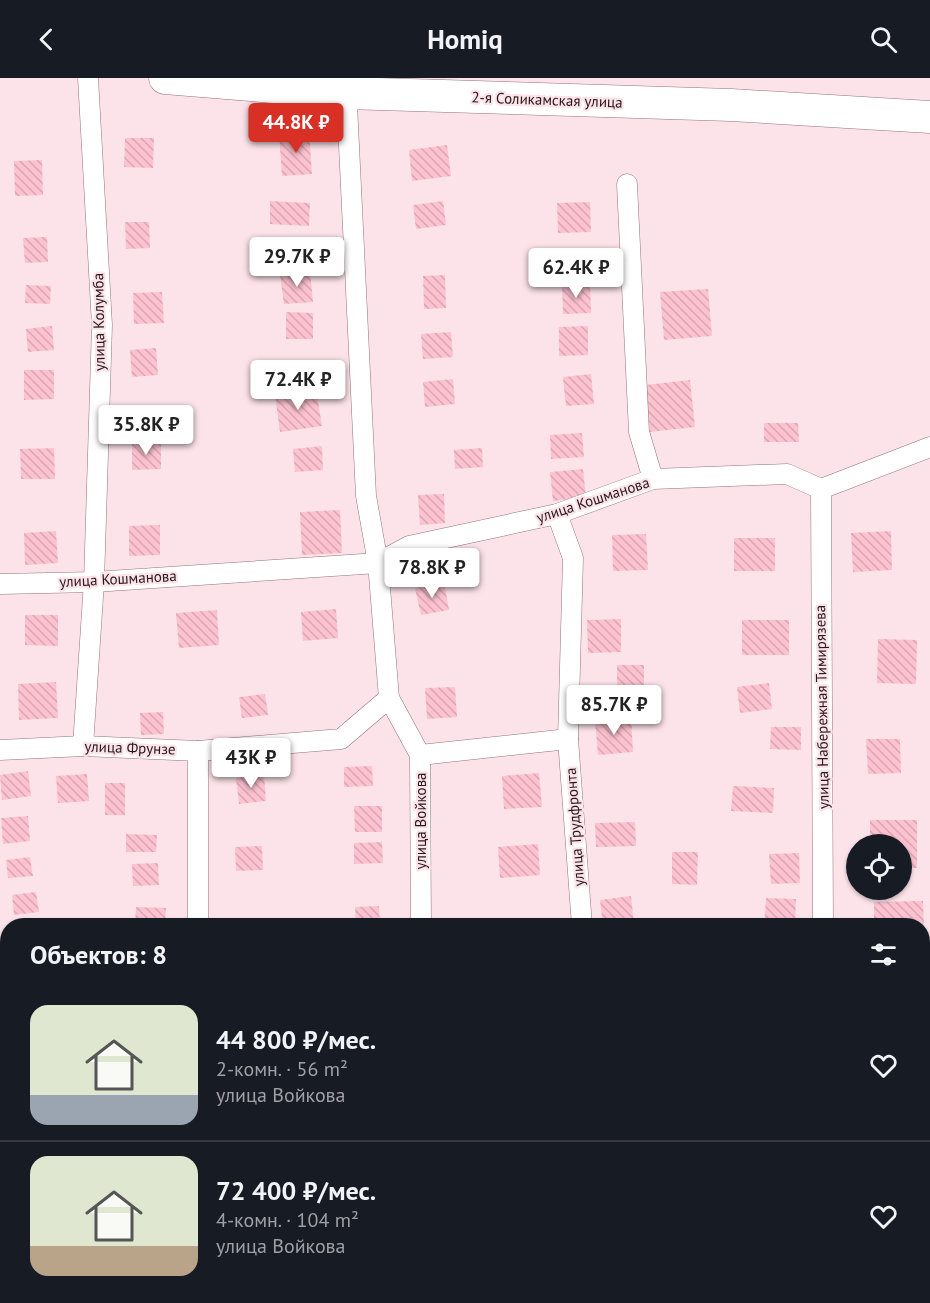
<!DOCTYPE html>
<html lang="ru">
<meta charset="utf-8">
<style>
body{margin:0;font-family:"PT Sans",sans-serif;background:#20242c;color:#f1f3f6;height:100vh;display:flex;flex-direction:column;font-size:22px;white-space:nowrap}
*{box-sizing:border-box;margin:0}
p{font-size:20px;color:#9ea1a6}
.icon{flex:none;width:33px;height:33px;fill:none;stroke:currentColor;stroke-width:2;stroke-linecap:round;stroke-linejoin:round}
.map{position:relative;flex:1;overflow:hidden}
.panel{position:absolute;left:0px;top:840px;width:930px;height:386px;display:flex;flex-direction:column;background:#171b24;border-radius:24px 24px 0 0;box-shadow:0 2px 4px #0004}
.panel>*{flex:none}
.buttons{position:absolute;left:846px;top:756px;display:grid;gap:12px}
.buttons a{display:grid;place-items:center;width:66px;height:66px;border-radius:50%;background:#171b24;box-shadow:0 2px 4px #0004;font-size:30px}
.price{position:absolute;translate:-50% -51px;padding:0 14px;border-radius:6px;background:#fff;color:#222;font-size:20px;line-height:39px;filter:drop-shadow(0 2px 3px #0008)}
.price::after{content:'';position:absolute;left:50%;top:36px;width:18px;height:14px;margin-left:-9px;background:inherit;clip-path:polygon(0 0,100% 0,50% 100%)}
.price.on{background:#d93025;color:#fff}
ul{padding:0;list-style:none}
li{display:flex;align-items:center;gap:18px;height:150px;padding:0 30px}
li+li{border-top:2px solid #363941}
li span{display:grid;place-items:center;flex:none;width:168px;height:120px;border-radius:18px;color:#555}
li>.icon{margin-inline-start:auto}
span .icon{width:72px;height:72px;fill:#fffc;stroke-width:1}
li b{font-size:26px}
h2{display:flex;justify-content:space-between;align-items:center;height:72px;padding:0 30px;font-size:26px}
header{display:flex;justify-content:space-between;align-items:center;height:78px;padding:0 30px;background:#171b24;font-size:27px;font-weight:800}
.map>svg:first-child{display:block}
.building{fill:url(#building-back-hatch)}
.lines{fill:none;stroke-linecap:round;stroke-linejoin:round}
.minor-casing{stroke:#96727b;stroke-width:21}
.primary-casing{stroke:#96727b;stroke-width:33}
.minor{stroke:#fff;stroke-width:20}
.primary{stroke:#fff;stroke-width:32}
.labels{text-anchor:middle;stroke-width:4.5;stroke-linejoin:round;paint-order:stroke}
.street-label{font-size:15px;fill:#26181c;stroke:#fce3e9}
</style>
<header><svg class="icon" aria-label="back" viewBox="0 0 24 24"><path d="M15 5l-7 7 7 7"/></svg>Homiq<svg class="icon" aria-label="search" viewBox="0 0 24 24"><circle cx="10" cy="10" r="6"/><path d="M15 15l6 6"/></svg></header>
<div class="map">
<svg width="930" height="1225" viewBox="0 0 930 1225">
<defs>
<pattern id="building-back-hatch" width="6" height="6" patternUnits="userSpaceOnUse" patternTransform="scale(1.5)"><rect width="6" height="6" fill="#fdc2d0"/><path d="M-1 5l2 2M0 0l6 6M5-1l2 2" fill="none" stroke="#d9a6b2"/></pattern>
</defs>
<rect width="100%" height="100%" fill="#fce3e9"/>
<g class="building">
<path d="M309 53 312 96 282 98 279 55Z"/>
<path d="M125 60H154L153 90 124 89Z"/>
<path d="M447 67 451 98 412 103 409 72Z"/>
<path d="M42 82 43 117 15 118 14 83Z"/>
<path d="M270 123 310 125 309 148 270 146Z"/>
<path d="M443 123 446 147 416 151 413 127Z"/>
<path d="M590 124 591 154 558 155 557 125Z"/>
<path d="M125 144H149L150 170 126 171Z"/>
<path d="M47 159 48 184 25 185 23 160Z"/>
<rect x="559" y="171" width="25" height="18"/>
<path d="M310 194 313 224 284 226 280 196Z"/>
<path d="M445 197 446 230 424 231 423 198Z"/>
<path d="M590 206 591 235 563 236 562 207Z"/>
<path d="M26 207 51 208 50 226 25 225Z"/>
<path d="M708 211 712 258 664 262 660 214Z"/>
<path d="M162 214 164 245 134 246 133 215Z"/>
<path d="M286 234 313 235V261H286Z"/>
<path d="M52 248 54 272 28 274 26 251Z"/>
<path d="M588 248V277L559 278V249Z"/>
<path d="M451 254 453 279 423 281 421 256Z"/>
<path d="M156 270 158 297 132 299 130 272Z"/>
<path d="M24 292H54V321L24 322Z"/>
<path d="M591 296 594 326 566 328 563 299Z"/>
<path d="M453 301 455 326 425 329 423 304Z"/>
<path d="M690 302 695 349 650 354 645 307Z"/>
<path d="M316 311 322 348 280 354 275 317Z"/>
<path d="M764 345H798L799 364H764Z"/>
<path d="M582 355 584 379 551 381 550 357Z"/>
<path d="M161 364V391L132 392V365Z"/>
<path d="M322 368 323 392 295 394 293 371Z"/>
<path d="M54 370 55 401H21L20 371Z"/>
<path d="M482 370 483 389 455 391 454 372Z"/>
<path d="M583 391 586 419 553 423 550 394Z"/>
<path d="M444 416 445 445 420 447 418 417Z"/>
<path d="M340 432 342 475 302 477 300 434Z"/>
<path d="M160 447V477L129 478V448Z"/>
<path d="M56 453 58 485 25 487 24 455Z"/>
<path d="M891 453 892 492 853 494 851 455Z"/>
<path d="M646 456 648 492 613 493 612 457Z"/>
<rect x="734" y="460" width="41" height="33"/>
<path d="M444 504 449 532 421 537 415 510Z"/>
<path d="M336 531 338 560 303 563 301 534Z"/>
<path d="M217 532 219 567 179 570 176 535Z"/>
<path d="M25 537H58V568L25 567Z"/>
<path d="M621 541V574L588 575 587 542Z"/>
<rect x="742" y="542" width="47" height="35"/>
<path d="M878 561 917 562 916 606 877 605Z"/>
<path d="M617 587H644V609L617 610Z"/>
<path d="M56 604 58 640 19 642 18 606Z"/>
<path d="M769 605 772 631 740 635 737 609Z"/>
<path d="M455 609 457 639 427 641 425 610Z"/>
<path d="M265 616 268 637 242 640 239 619Z"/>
<path d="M163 634 164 656 141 657 140 635Z"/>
<path d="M631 640 633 674 598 677 595 642Z"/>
<path d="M771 649H801V672L770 671Z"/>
<path d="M866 661H900L901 695 868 696Z"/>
<path d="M372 688 373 708 344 709V689Z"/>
<path d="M28 693 31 718 2 722 0 697Z"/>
<path d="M539 695 542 729 504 731 502 698Z"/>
<path d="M87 696 89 723 58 725 56 698Z"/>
<path d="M264 697 266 723 239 726 236 700Z"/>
<rect x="105" y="705" width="20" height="32"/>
<path d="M733 708 774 710 773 735 731 733Z"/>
<path d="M354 728H382V754H355Z"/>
<path d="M28 738 30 763 3 766 1 740Z"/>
<path d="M870 742H917V790H902V766H870Z"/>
<path d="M635 744 636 768 596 769 595 745Z"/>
<path d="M126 756 157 757 156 774H126Z"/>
<path d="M382 764 383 785 354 786V765Z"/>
<path d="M538 766 540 797 500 800 498 769Z"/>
<path d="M262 768 263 792 236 793 235 769Z"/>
<path d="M672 774H698L697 807 672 806Z"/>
<path d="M799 775 800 805 771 806 769 776Z"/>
<path d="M30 779 33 798 8 800 6 782Z"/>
<path d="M158 785 159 807 133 808 132 786Z"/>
<path d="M36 814 39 834 14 837 12 817Z"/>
<path d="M631 818 634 847 603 848 600 822Z"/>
<path d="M766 820 796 821 795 848H764Z"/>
<path d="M923 823 924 848H874V824Z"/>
<path d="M379 828 380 848H356L355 829Z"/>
<path d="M136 829 166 830 165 848H135Z"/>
<path d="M922 908 930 916V926L922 934Z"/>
<rect x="922" y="1076" width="8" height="51"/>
<path d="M128 1218H152V1225H129Z"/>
<path d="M362 1218H394L395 1225H362Z"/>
<path d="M613 1218H642L643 1225H614Z"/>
<path d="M755 1218H787V1225H754Z"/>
</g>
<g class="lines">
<defs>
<g id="minor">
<path d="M346 6 366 418 378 485 389 620 420 677 421 848"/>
<path d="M627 106 639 354 653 401"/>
<path d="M821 411 823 848"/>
<path d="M557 436 573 480 568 661 582 848"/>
<path d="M0 506 94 504 378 485 409 468 557 436 653 401 787 396 821 411 930 369"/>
<path d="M83 668 94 504 102 247 88 0"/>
<path d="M0 672 83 668 198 673 341 661 389 620"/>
<path d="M198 673V848"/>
<path d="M420 677 568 661"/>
<path d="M0 915 8 972"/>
<path d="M38 1218V1225"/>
<path d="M199 1218V1225"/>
<path d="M436 1225V1218"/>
<path d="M591 1225V1218"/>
<path d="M825 1225V1218"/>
</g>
<path id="primary" d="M165 0 346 15 731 27 930 39"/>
</defs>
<use href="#minor" class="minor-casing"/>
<use href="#primary" class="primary-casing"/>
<use href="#minor" class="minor"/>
<use href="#primary" class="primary"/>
</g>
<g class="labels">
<g class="street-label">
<text transform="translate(547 22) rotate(2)" y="5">2-я Соликамская улица</text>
<text transform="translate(99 244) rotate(-91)" y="5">улица Колумба</text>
<text transform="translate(593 422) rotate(-18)" y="5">улица Кошманова</text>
<text transform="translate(118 501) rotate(-3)" y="5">улица Кошманова</text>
<text transform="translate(822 629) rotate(-91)" y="5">улица Набережная Тимирязева</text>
<text transform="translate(130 670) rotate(2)" y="5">улица Фрунзе</text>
<text transform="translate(421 743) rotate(-90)" y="5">улица Войкова</text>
<text transform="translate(575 749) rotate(-94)" y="5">улица Трудфронта</text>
</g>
</g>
</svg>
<div class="buttons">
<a><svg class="icon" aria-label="locate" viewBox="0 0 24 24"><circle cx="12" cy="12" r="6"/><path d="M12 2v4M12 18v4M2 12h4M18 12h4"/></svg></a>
</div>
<b class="price on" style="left:296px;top:76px">44.8K ₽</b>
<b class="price" style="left:297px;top:210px">29.7K ₽</b>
<b class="price" style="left:576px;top:221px">62.4K ₽</b>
<b class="price" style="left:298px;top:333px">72.4K ₽</b>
<b class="price" style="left:146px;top:378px">35.8K ₽</b>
<b class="price" style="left:432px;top:521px">78.8K ₽</b>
<b class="price" style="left:614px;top:658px">85.7K ₽</b>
<b class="price" style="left:251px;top:711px">43K ₽</b>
<section class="panel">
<h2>Объектов: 8<svg class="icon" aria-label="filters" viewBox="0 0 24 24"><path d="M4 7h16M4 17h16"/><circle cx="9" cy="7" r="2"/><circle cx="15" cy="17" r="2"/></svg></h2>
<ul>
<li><span style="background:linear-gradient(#dfe7d0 75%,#9aa5b1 0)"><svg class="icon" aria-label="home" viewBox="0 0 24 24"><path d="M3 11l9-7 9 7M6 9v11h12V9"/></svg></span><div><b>44 800 ₽/мес.</b><p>2-комн. · 56 m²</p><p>улица Войкова</p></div><svg class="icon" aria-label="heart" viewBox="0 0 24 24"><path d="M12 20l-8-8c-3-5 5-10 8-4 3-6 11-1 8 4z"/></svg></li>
<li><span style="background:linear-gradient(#dfe7d0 75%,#b9a48a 0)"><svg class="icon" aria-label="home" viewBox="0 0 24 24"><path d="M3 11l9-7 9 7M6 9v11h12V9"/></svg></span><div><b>72 400 ₽/мес.</b><p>4-комн. · 104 m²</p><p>улица Войкова</p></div><svg class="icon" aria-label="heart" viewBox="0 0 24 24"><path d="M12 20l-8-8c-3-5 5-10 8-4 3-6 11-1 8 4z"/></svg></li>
</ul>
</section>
</div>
